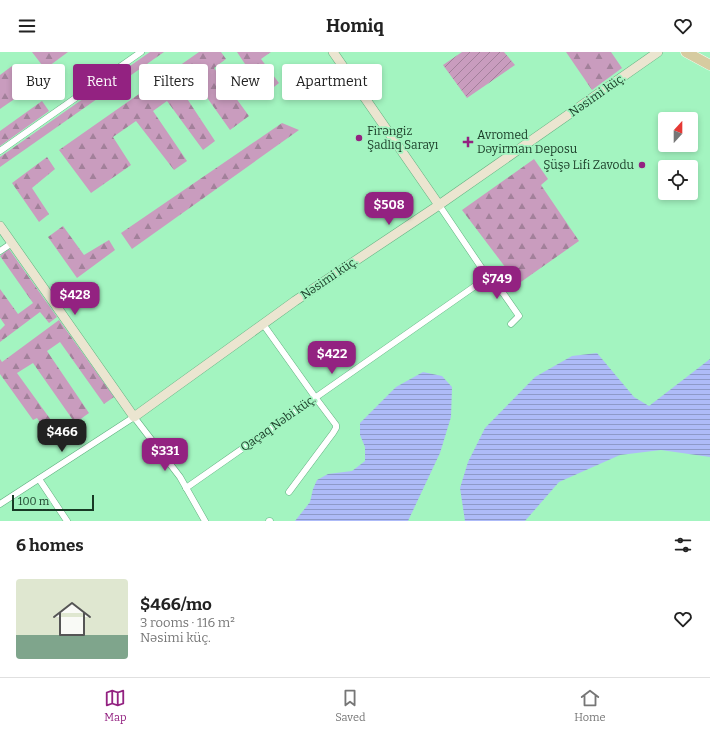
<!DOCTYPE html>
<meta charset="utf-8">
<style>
body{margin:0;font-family:Bitter,serif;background:#f2f2f2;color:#222;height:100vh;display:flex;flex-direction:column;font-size:15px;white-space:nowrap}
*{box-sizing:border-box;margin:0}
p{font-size:13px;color:#767676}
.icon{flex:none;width:22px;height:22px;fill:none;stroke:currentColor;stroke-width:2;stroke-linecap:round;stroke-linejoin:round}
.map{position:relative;height:469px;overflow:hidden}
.side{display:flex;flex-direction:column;background:#fff;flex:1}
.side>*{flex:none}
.guide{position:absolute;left:12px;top:12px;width:400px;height:36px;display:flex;gap:8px}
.needle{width:26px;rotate:21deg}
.buttons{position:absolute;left:658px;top:60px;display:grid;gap:8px}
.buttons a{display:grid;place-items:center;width:40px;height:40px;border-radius:4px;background:#fff;box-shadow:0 2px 6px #0003;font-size:20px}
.scale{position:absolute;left:12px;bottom:10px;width:82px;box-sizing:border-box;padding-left:4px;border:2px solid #183925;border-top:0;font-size:11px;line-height:14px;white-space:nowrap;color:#183925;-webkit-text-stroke:3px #a3f4c0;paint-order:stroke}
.price{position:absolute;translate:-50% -34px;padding:0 9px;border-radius:8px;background:#932281;color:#fff;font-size:13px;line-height:26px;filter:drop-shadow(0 1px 2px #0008)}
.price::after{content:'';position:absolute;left:50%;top:24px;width:12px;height:9px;margin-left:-6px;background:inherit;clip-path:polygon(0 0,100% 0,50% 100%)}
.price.current{background:#222;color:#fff}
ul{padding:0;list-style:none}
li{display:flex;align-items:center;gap:12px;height:100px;padding:0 16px}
li span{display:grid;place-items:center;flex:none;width:112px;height:80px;border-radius:4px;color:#555}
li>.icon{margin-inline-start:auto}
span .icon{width:48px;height:48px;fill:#fffc;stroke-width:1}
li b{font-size:17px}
h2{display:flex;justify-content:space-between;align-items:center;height:48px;padding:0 16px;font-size:17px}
.tag{padding:0 14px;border-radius:4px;background:#fff;box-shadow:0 2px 6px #0003;font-size:14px;line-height:36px}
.tag.current{background:#932281;color:#fff}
header{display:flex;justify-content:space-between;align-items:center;height:52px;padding:0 16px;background:#fff;font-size:18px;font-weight:700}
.dock{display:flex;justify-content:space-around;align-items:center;height:56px;border-top:1px solid #e0e0e0;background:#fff;font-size:11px;color:#767676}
.dock a{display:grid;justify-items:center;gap:2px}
.dock .current{color:#932281}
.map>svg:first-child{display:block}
.forest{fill:url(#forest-firs)}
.garden{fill:url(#garden-furrows)}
.water{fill:url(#water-rules)}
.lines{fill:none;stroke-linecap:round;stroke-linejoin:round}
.street-casing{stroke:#62b180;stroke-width:7}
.secondary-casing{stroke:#62b180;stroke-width:10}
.primary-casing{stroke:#fff;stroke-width:11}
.street{stroke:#fff;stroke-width:6}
.secondary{stroke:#ebe5d0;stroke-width:9}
.primary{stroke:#d6cba0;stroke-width:10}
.poi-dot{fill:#932281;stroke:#a3f4c0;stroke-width:1.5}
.labels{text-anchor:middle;stroke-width:3.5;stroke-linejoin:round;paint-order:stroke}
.street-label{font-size:12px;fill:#183925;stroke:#a3f4c0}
.poi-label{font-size:12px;fill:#183925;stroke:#a3f4c0;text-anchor:start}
</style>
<header><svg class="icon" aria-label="menu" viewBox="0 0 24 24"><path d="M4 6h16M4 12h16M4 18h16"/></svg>Homiq<svg class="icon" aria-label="heart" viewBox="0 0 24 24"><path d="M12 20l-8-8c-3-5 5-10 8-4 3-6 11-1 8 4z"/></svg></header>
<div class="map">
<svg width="710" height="469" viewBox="0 0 710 469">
<defs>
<pattern id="forest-firs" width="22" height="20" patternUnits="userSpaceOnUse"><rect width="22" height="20" fill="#c99cbe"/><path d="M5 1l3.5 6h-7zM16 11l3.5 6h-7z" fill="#a2809a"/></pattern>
<pattern id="garden-furrows" width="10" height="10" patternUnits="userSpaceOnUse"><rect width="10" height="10" fill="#c99cbe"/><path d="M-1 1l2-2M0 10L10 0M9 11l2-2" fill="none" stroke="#a2809a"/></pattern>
<pattern id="water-rules" width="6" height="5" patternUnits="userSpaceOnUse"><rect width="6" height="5" fill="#aebbf8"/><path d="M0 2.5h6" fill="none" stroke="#8d99c9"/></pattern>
</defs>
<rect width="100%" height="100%" fill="#a3f4c0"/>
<g class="forest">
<path d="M32 0H68L45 17Z"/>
<path d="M150 0H164L0 115V105Z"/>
<path d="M199 0H221L226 7 214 16 249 64 230 78 196 30 182 39 215 89 203 98 167 49 153 59 187 109 174 118 136 69 113 85 131 113 91 141 59 98Z"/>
<path d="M237 0H271L261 7 279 31 265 42Z"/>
<path d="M566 0H611L622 16 592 38Z"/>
<path d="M12 14 29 37 0 57V23Z"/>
<path d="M42 49 49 59 0 94V79Z"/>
<path d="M282 71 299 78 132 197 121 181Z"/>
<path d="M47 105 55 117 32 136 49 162 39 170 12 131Z"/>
<path d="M534 107 548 127 541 133 579 189 518 232 462 158Z"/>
<path d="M63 174 84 203 109 188 115 198 77 226 48 185Z"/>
<path d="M9 197 57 265 49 271 40 260 0 290V278L5 273 0 266V237L18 262 33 251 0 204Z"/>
<path d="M59 268 114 345 104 352 60 290 47 299 89 361 75 371 33 311 17 321 61 382 52 387 37 366 33 368 0 322V307L2 310Z"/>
</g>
<path class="garden" d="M462 0H504L515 13 467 46 443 13Z"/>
<g class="water">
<path d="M597 301 634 345 649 354 710 307V405L661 398 620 403 559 430 525 469H465L460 436 468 410 485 376 535 325 572 304Z"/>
<path d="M423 320 442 324 452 335 451 365 440 401 408 469H295L310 450 313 437 317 428 328 422 352 419 365 409V395L360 383V371L396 335Z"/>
</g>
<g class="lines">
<defs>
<g id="street">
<path d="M0 99 141 0"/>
<path d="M439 153 483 218 503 241 519 264 511 272"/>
<path d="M0 199 12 191"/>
<path d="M263 272 315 345 336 373V376L333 381 289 440"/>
<path d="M39 427 67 469"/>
<path d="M186 436 488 225"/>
<path d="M0 452 134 365 180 425 205 469"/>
<path d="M269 469H270"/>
</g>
<g id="secondary">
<path d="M333 0 439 153"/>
<path d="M0 174 134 365 295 249 439 153 658 0"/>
</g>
<path id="primary" d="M686 0 710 13"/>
</defs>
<use href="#street" class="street-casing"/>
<use href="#secondary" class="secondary-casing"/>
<use href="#primary" class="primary-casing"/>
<use href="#street" class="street"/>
<use href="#secondary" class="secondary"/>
<use href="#primary" class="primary"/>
</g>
<g class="poi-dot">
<circle cx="359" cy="86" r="4"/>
<path d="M466 84h4v4h4v4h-4v4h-4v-4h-4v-4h4z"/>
<circle cx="642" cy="113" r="4"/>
</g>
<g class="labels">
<g class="street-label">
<text transform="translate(597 43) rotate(-35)" y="4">Nəsimi küç.</text>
<text transform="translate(329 226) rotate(-34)" y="4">Nəsimi küç.</text>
<text transform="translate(278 371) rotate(-35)" y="4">Qaçaq Nəbi küç.</text>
</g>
<g class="poi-label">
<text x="367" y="83">Firəngiz<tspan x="367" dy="14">Şadlıq Sarayı</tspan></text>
<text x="477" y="87">Avromed<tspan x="477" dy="14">Dəyirman Deposu</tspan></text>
<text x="634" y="117" text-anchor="end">Şüşə Lifi Zavodu</text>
</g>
</g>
</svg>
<div class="buttons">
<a><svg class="needle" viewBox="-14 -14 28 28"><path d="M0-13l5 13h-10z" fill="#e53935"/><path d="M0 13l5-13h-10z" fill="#767676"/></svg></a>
<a><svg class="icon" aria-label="locate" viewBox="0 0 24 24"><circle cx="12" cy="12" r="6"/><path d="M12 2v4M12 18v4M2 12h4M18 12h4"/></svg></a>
</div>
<div class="scale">100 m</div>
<b class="price" style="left:389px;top:174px">$508</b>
<b class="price" style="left:497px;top:248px">$749</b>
<b class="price" style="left:75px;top:264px">$428</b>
<b class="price" style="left:332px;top:323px">$422</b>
<b class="price current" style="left:62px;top:401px">$466</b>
<b class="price" style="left:165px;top:420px">$331</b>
<div class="guide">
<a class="tag">Buy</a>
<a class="tag current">Rent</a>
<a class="tag">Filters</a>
<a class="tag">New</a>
<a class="tag">Apartment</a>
</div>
</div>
<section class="side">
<h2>6 homes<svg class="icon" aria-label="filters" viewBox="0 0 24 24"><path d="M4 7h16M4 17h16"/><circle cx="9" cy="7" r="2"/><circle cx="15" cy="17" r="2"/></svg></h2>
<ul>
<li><span style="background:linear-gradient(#dfe7d0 70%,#7fa58c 0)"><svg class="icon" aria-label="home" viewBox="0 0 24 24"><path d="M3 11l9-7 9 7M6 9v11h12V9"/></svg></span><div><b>$466/mo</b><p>3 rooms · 116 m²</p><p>Nəsimi küç.</p></div><svg class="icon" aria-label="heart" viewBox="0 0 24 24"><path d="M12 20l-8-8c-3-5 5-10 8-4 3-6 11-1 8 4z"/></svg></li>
</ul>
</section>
<nav class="dock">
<a class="current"><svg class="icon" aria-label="map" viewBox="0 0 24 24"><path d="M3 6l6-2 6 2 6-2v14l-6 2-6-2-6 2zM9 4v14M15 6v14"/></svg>Map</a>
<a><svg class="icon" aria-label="saved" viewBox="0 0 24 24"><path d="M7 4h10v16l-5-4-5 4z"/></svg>Saved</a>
<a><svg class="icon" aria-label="home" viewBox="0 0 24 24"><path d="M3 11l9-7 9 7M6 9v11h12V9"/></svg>Home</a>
</nav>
